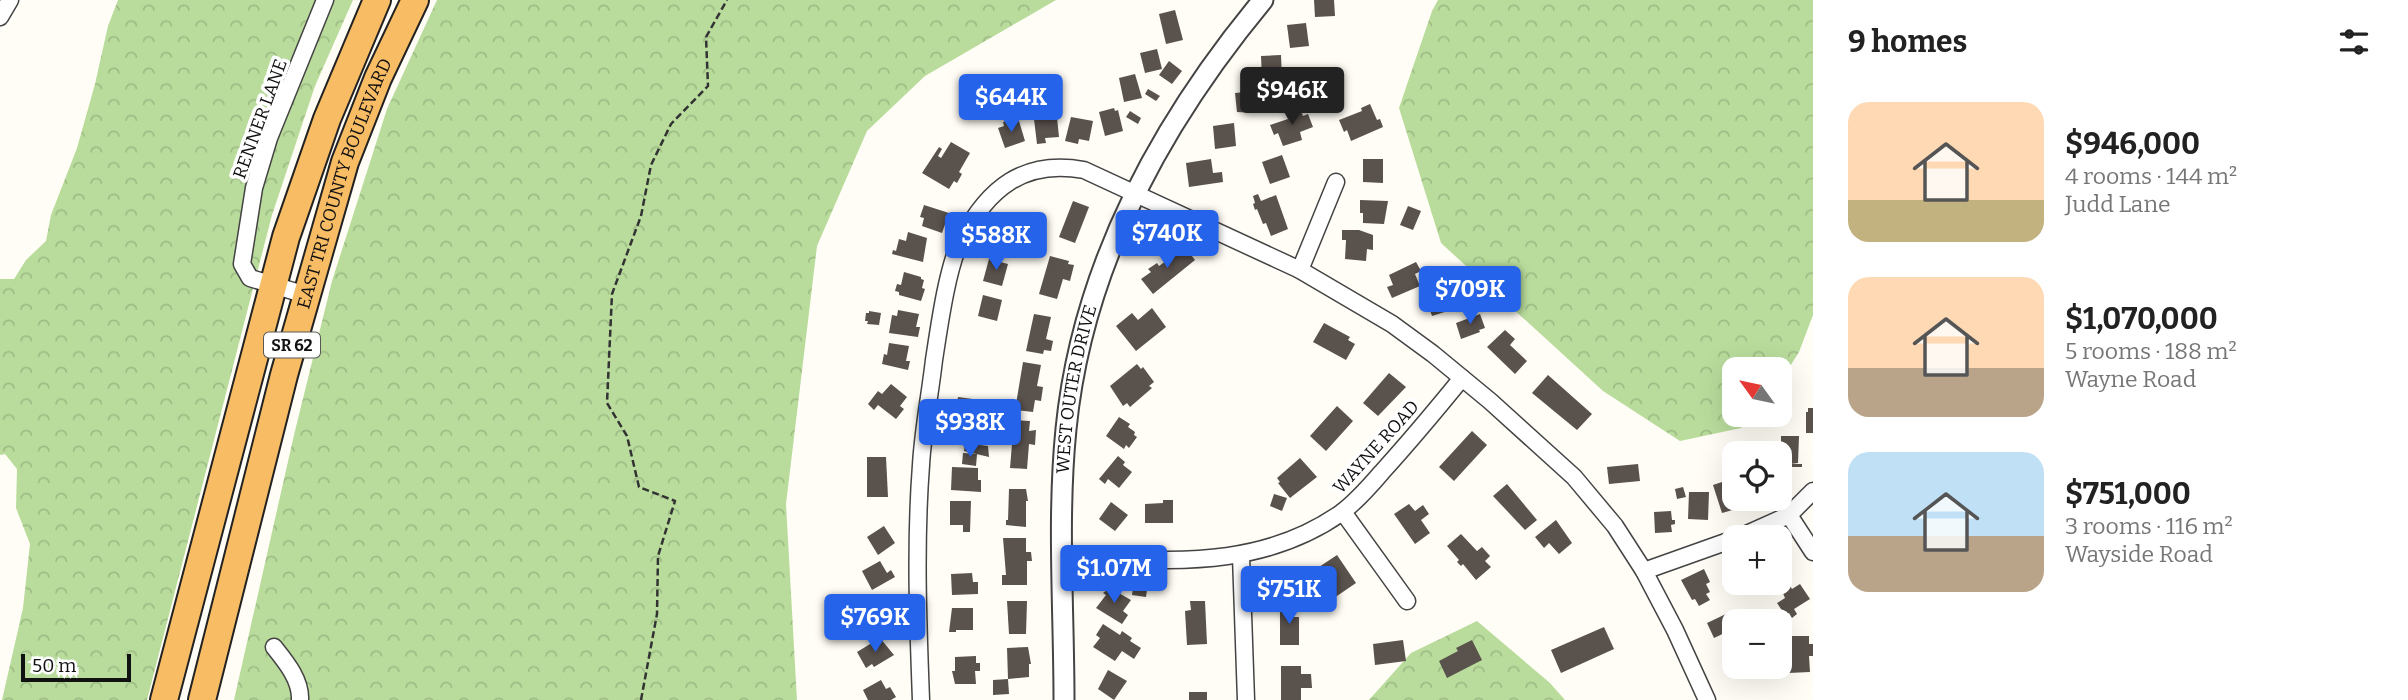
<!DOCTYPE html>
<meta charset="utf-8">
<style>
body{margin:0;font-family:Bitter,serif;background:#f6f6f6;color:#222;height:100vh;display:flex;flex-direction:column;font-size:26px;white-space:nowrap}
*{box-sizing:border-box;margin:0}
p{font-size:23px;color:#767676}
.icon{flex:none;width:38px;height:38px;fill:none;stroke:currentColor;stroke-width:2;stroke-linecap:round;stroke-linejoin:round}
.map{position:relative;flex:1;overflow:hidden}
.panel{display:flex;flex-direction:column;background:#fff;width:595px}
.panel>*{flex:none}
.needle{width:46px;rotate:303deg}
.buttons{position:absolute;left:1722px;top:357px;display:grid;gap:14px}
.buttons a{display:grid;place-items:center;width:70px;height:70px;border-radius:14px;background:#fff;box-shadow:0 7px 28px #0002;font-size:35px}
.scale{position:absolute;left:21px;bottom:18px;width:110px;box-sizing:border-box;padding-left:7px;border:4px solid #111;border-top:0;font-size:19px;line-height:24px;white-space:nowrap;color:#111;-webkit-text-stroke:5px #fff;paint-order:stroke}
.price{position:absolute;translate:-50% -60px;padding:0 16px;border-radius:7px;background:#2563eb;color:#fff;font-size:23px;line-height:46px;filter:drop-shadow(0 2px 4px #0008)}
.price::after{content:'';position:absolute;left:50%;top:42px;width:21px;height:16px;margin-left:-10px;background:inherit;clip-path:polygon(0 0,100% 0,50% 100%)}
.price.current{background:#222;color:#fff}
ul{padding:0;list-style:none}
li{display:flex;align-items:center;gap:21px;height:175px;padding:0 35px}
li span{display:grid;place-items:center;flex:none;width:196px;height:140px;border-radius:21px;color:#555}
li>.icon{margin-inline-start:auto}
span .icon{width:84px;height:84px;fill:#fffc;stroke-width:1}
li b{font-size:30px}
h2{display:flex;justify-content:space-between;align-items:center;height:84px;padding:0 35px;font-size:30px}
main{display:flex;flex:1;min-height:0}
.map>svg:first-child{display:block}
.forest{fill:url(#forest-crowns)}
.building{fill:#5a524d}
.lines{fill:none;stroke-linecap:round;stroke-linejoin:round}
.minor-casing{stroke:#444;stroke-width:19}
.tertiary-casing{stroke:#444;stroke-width:23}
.trunk-casing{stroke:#222;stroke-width:30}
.path{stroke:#333;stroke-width:2.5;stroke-dasharray:7 3.5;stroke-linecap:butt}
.minor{stroke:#fff;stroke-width:16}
.tertiary{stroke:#fff;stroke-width:19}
.trunk{stroke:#f7bc64;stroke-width:26}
.labels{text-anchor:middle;stroke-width:7;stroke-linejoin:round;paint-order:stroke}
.shield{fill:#fff;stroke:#585858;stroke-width:2}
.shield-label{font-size:16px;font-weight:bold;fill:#111}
.street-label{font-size:18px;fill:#111;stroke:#fff}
</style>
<main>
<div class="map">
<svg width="1813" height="700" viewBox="0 0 1813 700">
<defs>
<pattern id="forest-crowns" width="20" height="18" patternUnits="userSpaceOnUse" patternTransform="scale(1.75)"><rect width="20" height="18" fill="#b9dc9c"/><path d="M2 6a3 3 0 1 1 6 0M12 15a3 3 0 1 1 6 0" fill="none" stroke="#9ebc85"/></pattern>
</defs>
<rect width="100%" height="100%" fill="#fffdf5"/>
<g class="forest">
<path d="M118 0H353L315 86 272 215 147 700H2L23 608 30 544 16 508 17 469 5 454 0 455V279H14L26 260 46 241 51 215 77 148 95 84 108 26Z"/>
<path d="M437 0H1056L925 76 867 131 817 246 786 504 797 700H234L294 435 332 281 387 109Z"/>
<path d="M1438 0H1813V315L1799 352 1780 382V369H1734V415H1756L1741 428 1680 441 1603 391 1441 243 1399 108 1432 11Z"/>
<path d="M1477 621 1550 683 1565 700H1369L1411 653Z"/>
</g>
<g class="building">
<path d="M1314 0H1334L1335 16 1315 17Z"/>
<path d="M1175 10 1183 40 1166 44 1159 14Z"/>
<path d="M1306 23 1309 46 1290 48 1287 25Z"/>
<path d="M1157 49 1162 69 1145 73 1140 53Z"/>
<path d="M1281 55 1282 79H1262L1261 56Z"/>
<path d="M1169 61 1182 71 1172 84 1159 75Z"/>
<path d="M1135 74 1142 98 1124 102 1119 78Z"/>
<path d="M1148 89 1160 96 1156 101 1145 94Z"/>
<path d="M1255 91 1256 100H1262L1263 110 1254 111V113L1237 112 1235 93Z"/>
<path d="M1370 104 1377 120 1380 119 1383 127 1351 141 1347 130 1344 132 1339 120 1362 111 1361 108Z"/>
<path d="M1114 108 1115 111 1118 110 1123 131 1105 136 1099 112Z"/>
<path d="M1300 108 1303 116 1308 114 1313 127 1300 132 1302 140 1283 146 1278 133 1274 135 1270 125 1288 119 1286 115 1290 114 1289 112Z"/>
<path d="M1130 111 1141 118 1138 124 1126 117Z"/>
<path d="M1057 117 1059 137 1045 138 1046 143 1037 144 1034 119Z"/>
<path d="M1071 117 1093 121 1089 141 1079 139 1078 144 1065 141Z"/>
<path d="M1009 120 1010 124 1019 121 1025 141 1005 148 998 128 1004 126 1003 122Z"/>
<path d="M1234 123 1236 146 1215 149 1213 126Z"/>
<path d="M951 142 970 153 959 172 962 174 957 183 954 181 949 189 922 173 939 147 942 149 938 156 941 158Z"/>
<path d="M1282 155 1290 177 1270 184 1262 162Z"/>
<path d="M1211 159 1213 173 1222 172 1223 182 1189 187 1186 163Z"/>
<path d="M1363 159H1383V183L1363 182Z"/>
<path d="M1258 194 1261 201 1276 195 1288 229 1271 236 1266 223 1263 224 1257 209 1255 210 1253 204 1255 203 1253 196Z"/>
<path d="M1360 200 1388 201 1384 224 1363 223V213H1360Z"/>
<path d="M1073 201 1089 207 1075 243 1059 237Z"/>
<path d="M924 205 949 213 942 233 922 226 924 218 920 217Z"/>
<path d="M1408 206 1421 211 1413 230 1400 225Z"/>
<path d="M1009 216 1027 226 1019 240 1023 242 1015 256 994 244Z"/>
<path d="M1342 230H1359L1373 235V250L1367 249 1366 261 1345 259 1346 240H1342Z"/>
<path d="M908 232 927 238 923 262 892 254 893 250 896 251 899 239 906 241Z"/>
<path d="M1185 247 1195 260 1153 294 1141 279 1151 272 1148 269 1157 263 1159 266Z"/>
<path d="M1050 256 1069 261 1068 264 1074 265 1070 281 1063 279 1057 299 1039 294Z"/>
<path d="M989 259 1008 264 1002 286 983 281Z"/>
<path d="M1416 262 1421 271 1415 274 1420 286 1392 298 1387 287 1393 285 1389 275Z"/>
<path d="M904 272 921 277V279L924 280 922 288 925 289 921 301 899 295V292L895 291 897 284 901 285Z"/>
<path d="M1447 285 1451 297 1447 298 1451 310 1432 316 1425 296 1437 292 1436 289Z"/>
<path d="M983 295 1002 300 997 321 978 316Z"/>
<path d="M1152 308 1166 327 1136 351 1116 326 1132 313 1138 320Z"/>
<path d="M898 310 919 314 916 327H920L918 337 889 333 892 315 897 316Z"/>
<path d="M869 311 881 313 879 325 867 324 868 321H865L866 313H869Z"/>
<path d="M1034 314 1051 317 1046 339 1053 341 1051 351 1044 350 1043 354 1026 351Z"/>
<path d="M1480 314 1485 328 1479 330 1480 332 1461 339 1456 323Z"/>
<path d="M1324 323 1350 337 1348 340 1355 344 1346 360 1313 342Z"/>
<path d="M1505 330 1515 339 1510 345 1527 361 1515 374 1487 347Z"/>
<path d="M889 343 909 346 906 361H910L908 370 882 364 884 354 887 355Z"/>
<path d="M1023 362 1041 365 1037 386 1043 387 1041 401 1035 400 1033 412 1015 410Z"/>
<path d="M1137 364 1141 369 1143 367 1154 382 1149 386 1152 388 1130 407 1127 403 1123 406 1110 386Z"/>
<path d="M1389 373 1406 387 1378 416 1363 403Z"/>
<path d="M1548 375 1592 414 1577 430 1532 393Z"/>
<path d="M891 384 907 397 900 406 904 409 896 419 878 405 874 410 868 404 878 391 882 394Z"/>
<path d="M958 397 980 400 978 412 981 413 980 422 955 419Z"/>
<path d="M1337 406 1353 421 1326 451 1310 436Z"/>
<path d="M1808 408H1813V433H1806V412H1808Z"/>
<path d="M1119 417 1130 424 1128 427 1135 432 1134 435 1137 437 1129 448 1126 445 1124 449 1106 436Z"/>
<path d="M1014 420 1030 421 1029 431 1036 430 1035 445 1029 444 1027 469 1010 468Z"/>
<path d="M1472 431 1487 445 1454 481 1439 467Z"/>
<path d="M1781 436H1799L1798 463 1791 464H1802V467H1788V463H1781Z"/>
<path d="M965 443 988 446 989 457 964 451Z"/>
<path d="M963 453 977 454 976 466 962 464Z"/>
<path d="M1118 456 1125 462 1123 465 1132 472 1119 488 1108 479 1105 484 1099 479Z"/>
<path d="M867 457H886L888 497H867Z"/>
<path d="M1300 458 1317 477 1290 498 1278 483 1280 482 1277 478Z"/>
<path d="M1638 464 1640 481 1609 484 1607 467Z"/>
<path d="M952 467 978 468V480H981V492L951 490Z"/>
<path d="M1734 478V499H1748L1750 505 1722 513 1713 485Z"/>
<path d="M1507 484 1537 520 1525 530 1493 496Z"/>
<path d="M1683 487 1686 497 1677 499 1675 489Z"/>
<path d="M1009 489H1026L1028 501H1026V527L1006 525V520H1008Z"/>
<path d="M1689 492H1709L1708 520 1688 519Z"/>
<path d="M1274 494 1287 498 1282 511 1270 506Z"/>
<path d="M1163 500H1173V523H1145V504L1163 503Z"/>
<path d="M950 501H971L970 532H963V525H950Z"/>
<path d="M1111 502 1128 515 1115 531 1099 519Z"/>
<path d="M1409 504 1415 511 1423 505 1429 514 1421 520 1430 533 1415 544 1394 514Z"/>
<path d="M1671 511 1672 520H1675V524L1671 525 1672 532 1655 533 1654 512Z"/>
<path d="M1556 520 1572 543 1559 554 1549 543 1544 548 1535 537Z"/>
<path d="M884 526 895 543 878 555 867 537Z"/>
<path d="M1461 534 1477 551 1482 547 1490 556 1485 561 1491 567 1476 580 1463 564 1461 566 1457 562 1459 560 1447 546Z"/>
<path d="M1003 538H1026V552H1031L1032 561H1027V585H1002V575H1006Z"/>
<path d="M1337 555 1356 583 1334 598 1327 587 1331 585 1319 567Z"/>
<path d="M880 561 887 573 891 570 895 577 872 590 862 571Z"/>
<path d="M1704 569 1710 582 1706 584 1710 592 1706 594 1710 600 1699 606 1695 599 1692 600 1681 580Z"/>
<path d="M972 573 973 582H978V594L952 595 951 574Z"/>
<path d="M1134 581 1148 583 1146 597 1132 595Z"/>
<path d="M1746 583H1770L1769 590H1763L1762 593 1745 591Z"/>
<path d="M1800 584 1810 599 1794 609 1797 614 1792 618 1789 613 1785 615 1777 603 1785 598 1782 591 1790 586 1792 589Z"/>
<path d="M1110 588 1131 600 1123 611 1128 615 1122 624 1096 608 1106 595 1103 593Z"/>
<path d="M1007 601H1027L1026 634H1009Z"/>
<path d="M1190 601H1205L1207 644 1187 645 1185 611 1191 610Z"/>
<path d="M1292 603V617H1299V645H1280V604Z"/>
<path d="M881 604 893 622 876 634 864 615Z"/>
<path d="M952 608H973V630H956V632H949Z"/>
<path d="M1726 614 1733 629 1714 638 1707 623Z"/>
<path d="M1103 624 1120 635 1122 631 1132 638 1130 641 1141 648 1134 659 1122 651 1115 661 1093 647 1100 638 1096 635Z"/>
<path d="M1604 627 1614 649 1561 673 1551 650Z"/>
<path d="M1787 636H1809V644H1813V656H1809L1810 672 1788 673Z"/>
<path d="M880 638 894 655 874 667 872 664 866 668 857 652Z"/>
<path d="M1403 640 1406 661 1375 665 1373 644Z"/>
<path d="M1472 640 1482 660 1447 678 1439 661 1458 651 1456 648Z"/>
<path d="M1028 647 1031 664H1029V677L1008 679 1007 648Z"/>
<path d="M1734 647V665L1730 667 1722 653Z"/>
<path d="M976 656V663H980V671H975L976 684H955L952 671H955V657Z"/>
<path d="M1281 666H1301V674H1311L1312 688H1301V700H1281Z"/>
<path d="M1108 670 1127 681 1114 700 1098 689Z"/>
<path d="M1008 679 1009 694 993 695V680Z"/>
<path d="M881 680 886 689 890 687 896 697 891 700H868L863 690Z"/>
<rect x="1189" y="692" width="18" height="8"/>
</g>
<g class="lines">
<defs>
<g id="minor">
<path d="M0 17 10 0"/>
<path d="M1300 270 1336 182"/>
<path d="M306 295 250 278 242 264 254 188 269 138 325 0"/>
<path d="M1343 512 1407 601"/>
<path d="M1789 515 1813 552"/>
<path d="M1740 537 1789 515 1813 491"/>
<path d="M1241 556 1246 700"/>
<path d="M1062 558C1160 559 1255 573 1341 513 1356 502 1370 486 1382 472 1410 441 1436 410 1462 378"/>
<path d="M1644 571 1734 539"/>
<path d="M274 647C286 662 301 680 300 700"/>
<path d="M921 700C918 622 915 543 921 465 923 430 930 395 934 360 939 328 947 268 961 240 988 188 1024 159 1084 170L1300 270 1392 324 1433 354 1490 401 1574 477 1615 526 1644 571 1675 630 1707 700"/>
</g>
<g id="tertiary">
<path id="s1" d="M1064 700C1064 610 1057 519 1066 429 1082 267 1161 123 1263 0"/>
</g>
<g id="trunk">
<path d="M164 700 286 237 327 119 377 0"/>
<path id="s2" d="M202 700 284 375 345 162 378 78 415 0"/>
</g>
</defs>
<use href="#minor" class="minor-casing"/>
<use href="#tertiary" class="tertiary-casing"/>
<use href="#trunk" class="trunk-casing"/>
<path class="path" d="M641 700 657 614 658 556 675 501 639 487 627 436 607 403 612 294 641 216 651 165 671 124 708 86 706 37 727 0"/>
<use href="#minor" class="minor"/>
<use href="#tertiary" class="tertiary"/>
<use href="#trunk" class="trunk"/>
</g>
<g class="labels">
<rect class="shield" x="264" y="332.5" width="56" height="25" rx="5"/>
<g class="shield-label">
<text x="292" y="351">SR 62</text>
</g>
<g class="street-label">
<text transform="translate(260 119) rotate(-70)" y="6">RENNER LANE</text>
<text dy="6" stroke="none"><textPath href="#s2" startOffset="536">EAST TRI COUNTY BOULEVARD</textPath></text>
<text dy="6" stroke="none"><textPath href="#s1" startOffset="312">WEST OUTER DRIVE</textPath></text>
<text transform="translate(1376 447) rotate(-48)" y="6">WAYNE ROAD</text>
</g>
</g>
</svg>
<div class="buttons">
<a><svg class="needle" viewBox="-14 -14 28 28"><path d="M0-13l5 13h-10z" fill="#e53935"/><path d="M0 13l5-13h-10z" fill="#767676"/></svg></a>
<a><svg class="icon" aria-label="locate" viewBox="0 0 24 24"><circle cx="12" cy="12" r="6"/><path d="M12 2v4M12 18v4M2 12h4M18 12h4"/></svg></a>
<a>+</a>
<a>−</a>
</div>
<div class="scale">50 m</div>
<b class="price current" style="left:1292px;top:127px">$946K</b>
<b class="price" style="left:1011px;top:134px">$644K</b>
<b class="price" style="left:1167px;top:270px">$740K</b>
<b class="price" style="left:996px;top:272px">$588K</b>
<b class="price" style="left:1470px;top:326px">$709K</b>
<b class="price" style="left:970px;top:459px">$938K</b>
<b class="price" style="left:1114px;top:605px">$1.07M</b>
<b class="price" style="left:1289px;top:626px">$751K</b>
<b class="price" style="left:875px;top:654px">$769K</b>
</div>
<section class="panel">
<h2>9 homes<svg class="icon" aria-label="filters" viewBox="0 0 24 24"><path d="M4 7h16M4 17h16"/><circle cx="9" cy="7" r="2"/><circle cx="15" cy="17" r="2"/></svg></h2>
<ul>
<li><span style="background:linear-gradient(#ffd9b3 70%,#c2b280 0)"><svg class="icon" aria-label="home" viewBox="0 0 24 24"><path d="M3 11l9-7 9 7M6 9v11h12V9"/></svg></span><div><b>$946,000</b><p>4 rooms · 144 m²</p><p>Judd Lane</p></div></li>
<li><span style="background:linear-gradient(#ffd9b3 65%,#b9a48a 0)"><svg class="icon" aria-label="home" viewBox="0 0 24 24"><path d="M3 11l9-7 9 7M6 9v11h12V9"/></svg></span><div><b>$1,070,000</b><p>5 rooms · 188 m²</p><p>Wayne Road</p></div></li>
<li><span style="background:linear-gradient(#bfe0f5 60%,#b9a48a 0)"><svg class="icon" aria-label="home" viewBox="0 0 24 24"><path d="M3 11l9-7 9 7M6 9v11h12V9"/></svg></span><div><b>$751,000</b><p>3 rooms · 116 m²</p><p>Wayside Road</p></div></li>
</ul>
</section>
</main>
